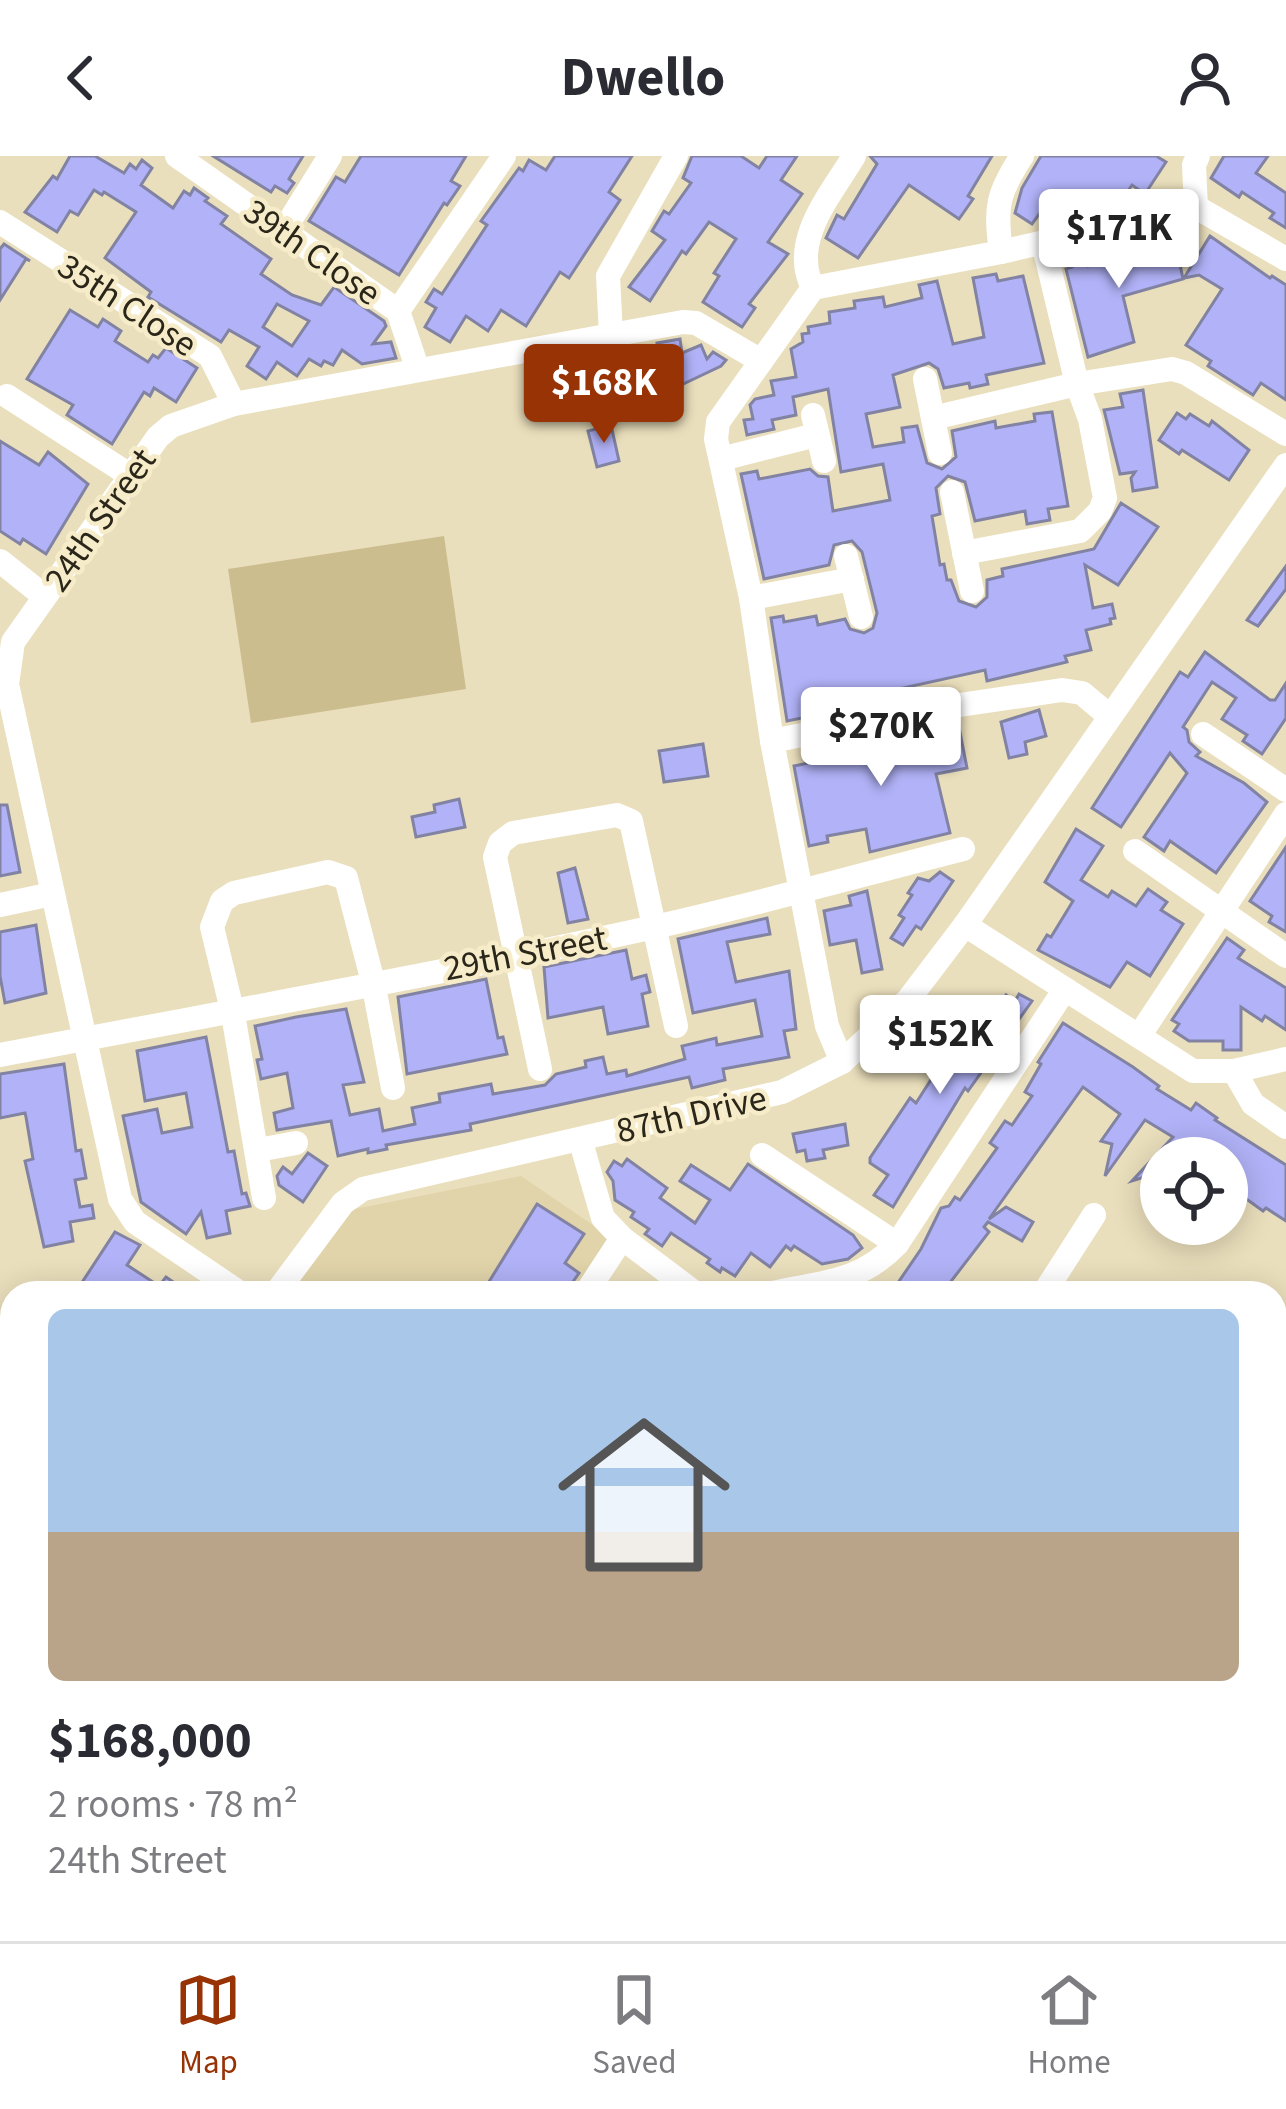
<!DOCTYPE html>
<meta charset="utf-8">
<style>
body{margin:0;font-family:"Source Sans 3",sans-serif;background:#f2f2f3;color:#2b2b33;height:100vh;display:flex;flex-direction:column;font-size:45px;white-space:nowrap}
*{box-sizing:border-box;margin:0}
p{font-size:39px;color:#7c7c81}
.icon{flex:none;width:66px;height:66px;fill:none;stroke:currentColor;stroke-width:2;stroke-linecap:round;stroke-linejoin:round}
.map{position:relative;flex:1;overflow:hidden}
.side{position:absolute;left:0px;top:1125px;width:1287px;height:660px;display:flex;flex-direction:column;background:#fff;border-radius:36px 36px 0 0;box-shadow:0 6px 30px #0003}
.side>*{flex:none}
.tools{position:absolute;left:1140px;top:981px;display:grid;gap:24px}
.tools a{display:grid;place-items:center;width:108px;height:108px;border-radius:50%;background:#fff;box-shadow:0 6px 30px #0003;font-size:60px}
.price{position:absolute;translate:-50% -102px;padding:0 27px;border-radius:12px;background:#fff;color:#222;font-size:39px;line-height:78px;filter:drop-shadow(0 3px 6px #0008)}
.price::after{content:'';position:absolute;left:50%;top:72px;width:36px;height:27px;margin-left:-18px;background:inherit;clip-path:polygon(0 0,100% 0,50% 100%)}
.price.selected{background:#983306;color:#fff}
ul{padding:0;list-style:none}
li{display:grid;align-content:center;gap:24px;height:636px;padding:0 48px}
li span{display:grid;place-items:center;height:372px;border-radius:18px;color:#555}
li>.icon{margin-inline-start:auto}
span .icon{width:216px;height:216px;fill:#fffc;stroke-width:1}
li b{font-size:51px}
header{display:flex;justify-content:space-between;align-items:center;height:156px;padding:0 48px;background:#fff;font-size:54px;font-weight:700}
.tabs{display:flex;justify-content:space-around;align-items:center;height:168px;border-top:3px solid #e1e1e2;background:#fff;font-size:33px;color:#7c7c81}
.tabs a{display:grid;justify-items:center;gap:6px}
.tabs .selected{color:#983306}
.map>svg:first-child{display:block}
.built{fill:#e1d4aa}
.education{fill:#e8cdd2}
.green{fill:#ccbd8f}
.building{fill:#b1b2f7;stroke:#8283a3;stroke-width:3;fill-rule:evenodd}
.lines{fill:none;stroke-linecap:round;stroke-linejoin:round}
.minor{stroke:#fff;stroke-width:24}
.labels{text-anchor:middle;stroke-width:9;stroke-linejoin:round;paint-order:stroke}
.street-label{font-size:36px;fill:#2a2619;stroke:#f7ecc9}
</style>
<header><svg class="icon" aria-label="back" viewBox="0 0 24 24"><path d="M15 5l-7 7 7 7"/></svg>Dwello<svg class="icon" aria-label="person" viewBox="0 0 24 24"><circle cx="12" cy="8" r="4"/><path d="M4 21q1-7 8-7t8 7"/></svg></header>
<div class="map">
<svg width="1286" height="1785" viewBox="0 0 1286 1785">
<rect width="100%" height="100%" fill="#eadfbc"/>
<path class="built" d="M521 1020 612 1082 576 1137H292L344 1055Z"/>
<path class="education" d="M262 1773H457L476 1785H254Z"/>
<path class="green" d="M444 380 466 533 251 567 228 413Z"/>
<g class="building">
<path d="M70 0H95L124 17 130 8 136 13 142 4 152 12 141 29 173 52 184 35 190 39 194 32 208 42 205 45 227 60 221 68 271 103 261 118 292 139 321 149 334 131 384 165 386 170 373 188 391 186 396 202 362 208 342 194 333 209 324 205 321 210 309 203 297 220 277 206 266 223 247 210 259 191 229 174 221 186 148 141 151 136 105 102 136 56 104 36 102 39 94 34 78 59 70 55 57 76 25 56 53 20 57 23ZM277 148 309 165 292 190 263 171Z"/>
<path d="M213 0H303L289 23 294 27 287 37 275 30 271 36Z"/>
<path d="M361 0H466L451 25 460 30 447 49 444 47 399 119 309 65 336 21 345 26Z"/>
<path d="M555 0H632L609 36 620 44 569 122 560 116 526 170 501 154 488 175 466 160 450 186 425 171 436 152 426 146 434 133 442 138 487 69 481 65 519 12 523 15 529 4 546 14Z"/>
<path d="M692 0H741L759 12 767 0H797L781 24 802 38 768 86 788 98 749 148 755 152 742 171 703 146 719 120 714 117 736 83 709 66 686 98 682 95 650 145 629 131 665 84 652 75 664 55 669 58 691 27 683 22Z"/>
<path d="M870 0H992L968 40 973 43 959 63 909 29 858 102 826 82 837 59 844 63 877 8Z"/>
<path d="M1041 0H1156L1166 6 1145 38 1132 29 1117 51 1101 40 1093 52 1073 38 1058 59 1045 50 1032 68 1015 57 1022 32Z"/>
<path d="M1224 0H1268L1256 17 1286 37V72L1270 62 1274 57 1242 36 1239 41 1211 22Z"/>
<path d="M1174 80 1183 123 1123 140 1134 186 1088 201 1066 113 1072 111 1071 107 1087 104 1088 110 1126 101 1124 93Z"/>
<path d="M1210 80 1270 122 1272 120 1286 129V244L1261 227 1253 239 1208 210 1211 205 1186 189 1222 133 1199 119 1184 122Z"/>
<path d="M4 88 30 105 26 103 0 144V93Z"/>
<path d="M996 118 998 125 1023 120 1044 207 986 219 988 228 970 232 969 227 944 232 938 213 929 207 893 219 900 251 866 258 873 291 904 286 902 272 917 270 927 307 942 313 956 301 952 275 995 265 996 272 1035 265 1034 258 1052 256 1068 350 1048 353 1050 364 1027 368 1025 355 975 365 965 326 948 320 936 332 940 358 932 360 940 409 944 408 947 424H951L959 445 976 451 987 441V424L1003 420 1002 413 1094 393 1121 347 1158 371 1118 429 1085 409 1093 452 1112 448 1115 462 1110 463 1111 468 1086 474 1091 494 1065 500 1067 506 987 525 985 514 889 535 891 542 862 546V550L787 565 771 462 783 460 784 466 816 460 818 469 845 463 850 473 864 477 873 472 877 457 862 396 852 385 834 389 829 409 764 423 741 318 757 315 759 323 810 313 818 320 828 321 833 355 890 344 883 308 841 316 828 233 793 241 796 259 772 264 774 273 747 279 744 264 753 263 750 249 755 243 774 239 771 225 796 221 791 193 803 186 802 178 809 177 808 171 830 167 829 156 855 152 854 145 883 141 885 151 922 142 919 129 937 125 953 188 984 181 973 122Z"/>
<path d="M70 154 98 171 103 163 121 175 115 185 148 206 153 199 158 202 166 192 197 212 176 246 154 232 150 240 144 236 112 288 67 259 73 249 27 223Z"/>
<path d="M680 183 682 197 701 189 707 203 713 196 726 204 721 210 681 229 663 191 658 192 657 187Z"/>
<path d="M1143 234 1157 331 1133 335 1131 322 1135 316 1120 318 1104 254 1123 251 1120 238Z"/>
<path d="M1177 257 1186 263 1190 258 1209 270 1212 265 1249 294 1229 324 1182 294 1179 298 1159 284Z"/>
<path d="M611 269 619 305 597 311 588 275Z"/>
<path d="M0 285 39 309 48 296 88 328 46 398 23 383 20 388 0 375Z"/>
<path d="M1286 410V433L1258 470 1247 464Z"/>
<path d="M1205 496 1270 544H1275L1286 527V562L1262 598 1243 585 1247 579 1222 563 1236 542 1212 526 1183 571 1187 574 1189 586 1200 596 1196 600 1244 627 1267 646 1216 717 1170 685 1164 695 1144 681 1187 617 1170 597 1121 671 1092 652 1180 516 1188 521Z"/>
<path d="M1039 554 1046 580 1025 586 1027 598 1009 602 1001 566Z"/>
<path d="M958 566 967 612 936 618 950 677 870 696 866 673 827 680 828 686 809 690 794 610 823 604 822 596 901 583Z"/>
<path d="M703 588 708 620 664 626 659 595Z"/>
<path d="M459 643 465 671 416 681 412 661 435 656 434 649Z"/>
<path d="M0 649H7L20 716 0 720Z"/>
<path d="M1076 673 1103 690 1081 724 1108 741 1112 735 1136 750 1148 733 1167 746 1161 754 1183 768 1150 820 1127 806 1110 831 1038 794 1047 779 1051 781 1073 745 1045 726Z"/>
<path d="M1286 691V776L1269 766 1272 760 1250 745Z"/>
<path d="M575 712 588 763 568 767 558 717Z"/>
<path d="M940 716 953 725 921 773 916 770 903 789 891 782 904 762 899 759 912 739 908 737 918 722 929 725Z"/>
<path d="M867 735 882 813 862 817 856 784 830 789 824 755 851 749 849 740Z"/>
<path d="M767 762 770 778 727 786 736 826 789 815 796 873 784 875 789 901 723 913 725 924 692 932 689 921 470 968 471 974 386 989 387 993 368 997V993L338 1000 331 965 277 974 274 957 293 952 287 917 261 923 257 904 262 903 255 870 296 861 346 853 364 926 343 929 350 959 379 953 383 975 415 968 412 952 440 946 439 938 491 928 493 938 545 929 556 918 586 911 585 905 603 901 607 918 626 914 627 920 685 903 682 890 716 882 717 889 762 880 755 844 693 857 678 783Z"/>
<path d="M36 769 46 837 5 847 0 820V776Z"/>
<path d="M1227 782 1244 794 1238 802 1286 832V874L1265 860 1262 865 1241 851V894H1223V885H1189L1174 875 1179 868 1172 864Z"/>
<path d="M626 794 632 823 646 819 650 836 642 838 648 870 608 878 603 851 548 862 544 811Z"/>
<path d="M486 823 498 882 503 881 507 898 407 918 398 841Z"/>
<path d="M1019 838 1032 845 968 935 965 932 893 1051 874 1039 888 1019 870 1007V1002L910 942 916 947 939 911 929 905 956 866 982 883 1006 839 1015 845Z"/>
<path d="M1063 867 1133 911 1159 930 1157 933 1191 954 1196 947 1217 962 1215 964 1286 1009V1065L1266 1052 1263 1055 1227 1029V1002H1161V1016L1132 1025 1173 981 1145 964 1105 1020 1112 988 1101 985 1120 958 1083 931 989 1063 1006 1051 1033 1066 1022 1085 988 1066 984 1071 989 1076 942 1137H891L921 1093 941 1052 949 1050 955 1041 960 1044 997 992 990 987 1005 965 1012 969 1032 940 1025 936 1041 908 1038 906Z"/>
<path d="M206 881 228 996 234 995 242 1038 246 1037 250 1050 226 1055 230 1077 207 1082 201 1056 186 1078 141 1046 123 960 157 953 162 977 192 971 186 937 145 945 137 895Z"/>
<path d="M64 908 76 995 81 994 86 1022 75 1024 80 1051 92 1049 94 1062 70 1066 73 1085 44 1091 25 1005 33 1003 26 961 25 957 0 962V918Z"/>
<path d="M845 968 848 989 823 994 825 1002 807 1005 805 994 797 996 793 978Z"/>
<path d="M308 997 327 1010 303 1046 279 1029 277 1020 283 1011 292 1018Z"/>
<path d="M627 1003 667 1032 660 1042 695 1067 710 1044 680 1025 691 1009 730 1034 748 1008 853 1079 862 1092 848 1103 822 1108 794 1090 791 1094 786 1090 770 1111 751 1097 735 1120 722 1112 720 1116 707 1107 710 1103 671 1077 662 1090 645 1078 649 1073 631 1061 634 1056 615 1044 613 1025 607 1016 614 1005 622 1010Z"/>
<path d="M537 1048 584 1078 565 1107 579 1117 565 1137H482Z"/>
<path d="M115 1076 140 1089 127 1109 159 1130 166 1121 189 1137H90L79 1131Z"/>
</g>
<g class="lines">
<g class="minor">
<path d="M177 0 398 155 418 214"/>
<path d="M1196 51 1194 9 1198 0"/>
<path d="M0 66 210 200 234 248"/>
<path d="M284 74 330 0"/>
<path d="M1001 96C995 51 997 38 1022 0"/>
<path d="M813 132C789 85 831 39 854 0"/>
<path d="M398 155 504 0"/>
<path d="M611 179 608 120 676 0"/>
<path d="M925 223 940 297"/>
<path d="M7 240 128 318"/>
<path d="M813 259 824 305"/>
<path d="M933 262 1077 228 1172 213 1186 217 1286 278"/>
<path d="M721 303 816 279"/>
<path d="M952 336 972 435"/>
<path d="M964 397 1080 375 1100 355 1105 342 1090 263 1077 228 1043 86"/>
<path d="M846 400 861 461"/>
<path d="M0 405 44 440"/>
<path d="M751 442 852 423"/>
<path d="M1203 578 1286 634"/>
<path d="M772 585 926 554 1062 534 1082 537 1108 559"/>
<path d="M1135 695 1286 800"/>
<path d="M0 749 52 738"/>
<path d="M965 769 1193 915H1234L1286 903"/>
<path d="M1139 880 1286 658"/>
<path d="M0 899C218 857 437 819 654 771 758 748 860 719 963 693"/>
<path d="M842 906 827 870 772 585 751 442 716 283 718 266 813 132 1001 96 1196 51 1286 103"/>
<path d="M540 913 495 701 500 687 513 677 617 659 631 665 676 870"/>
<path d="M1234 915 1253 948 1286 971"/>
<path d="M580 983 603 1062 622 1082 695 1137"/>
<path d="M258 994 296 987"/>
<path d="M762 999 897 1088"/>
<path d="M264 1042 233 858 212 771 222 745 234 737 328 716 346 722 373 826 393 932"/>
<path d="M240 1137 135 1066 120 1043 7 528 13 486 158 281 171 270 234 248 683 166 696 167 761 205"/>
<path d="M276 1137 343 1047 363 1033 782 936 842 906 908 844 965 769 1286 309"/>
<path d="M586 1137 622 1082"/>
<path d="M772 1137C822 1126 860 1127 897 1088L1065 833"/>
<path d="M1044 1137 1094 1059"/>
<path d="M0 1194 12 1196"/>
<path d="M0 1553 12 1535"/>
<path d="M0 1755 12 1763"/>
<path d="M27 1773 45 1785"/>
<path d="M157 1785 165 1773"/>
</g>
</g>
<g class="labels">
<g class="street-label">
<text transform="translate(313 95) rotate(35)" y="13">39th Close</text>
<text transform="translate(128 148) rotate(33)" y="13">35th Close</text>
<text transform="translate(99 363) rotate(-55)" y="13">24th Street</text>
<text transform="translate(525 796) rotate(-11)" y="13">29th Street</text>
<text transform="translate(691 957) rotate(-13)" y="13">87th Drive</text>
</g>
</g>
</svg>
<div class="tools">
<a><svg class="icon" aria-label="locate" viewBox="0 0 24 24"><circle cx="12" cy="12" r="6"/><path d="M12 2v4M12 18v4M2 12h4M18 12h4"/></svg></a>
</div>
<b class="price" style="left:1119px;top:135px">$171K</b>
<b class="price selected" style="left:604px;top:290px">$168K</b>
<b class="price" style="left:881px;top:633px">$270K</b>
<b class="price" style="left:940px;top:941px">$152K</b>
<section class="side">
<ul>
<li><span style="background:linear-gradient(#a9c7e8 60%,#b9a48a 0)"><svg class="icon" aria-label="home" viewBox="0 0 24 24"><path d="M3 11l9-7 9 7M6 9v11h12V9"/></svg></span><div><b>$168,000</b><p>2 rooms · 78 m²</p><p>24th Street</p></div></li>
</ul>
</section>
</div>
<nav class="tabs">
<a class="selected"><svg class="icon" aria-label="map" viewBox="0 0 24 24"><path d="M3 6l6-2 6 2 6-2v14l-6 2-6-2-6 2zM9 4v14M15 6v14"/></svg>Map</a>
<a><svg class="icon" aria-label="saved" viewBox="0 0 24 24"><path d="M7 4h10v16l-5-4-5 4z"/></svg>Saved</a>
<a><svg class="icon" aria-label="home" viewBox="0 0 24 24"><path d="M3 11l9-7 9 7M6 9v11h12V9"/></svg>Home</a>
</nav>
